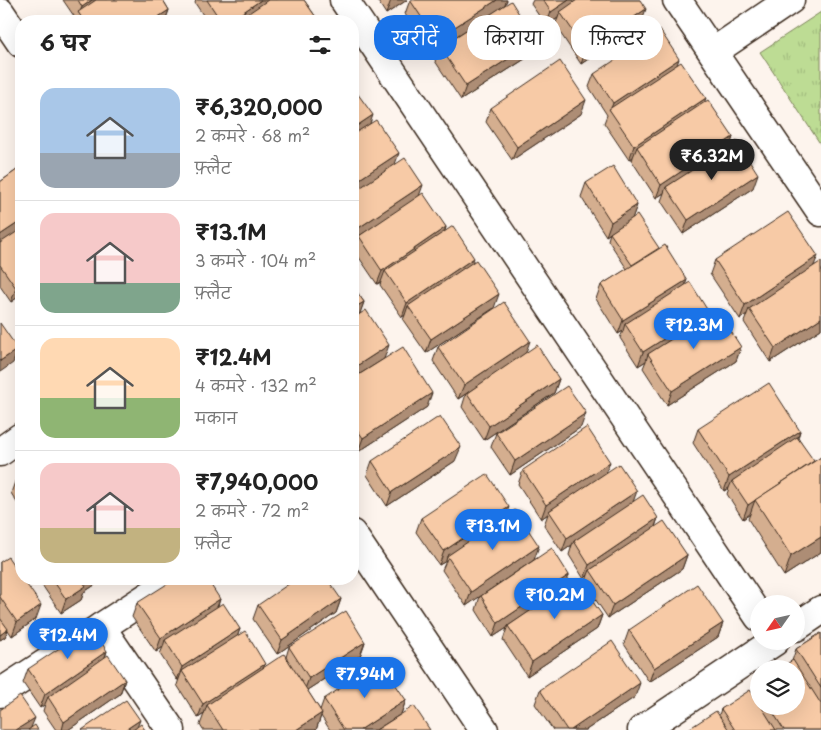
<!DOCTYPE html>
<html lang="hi">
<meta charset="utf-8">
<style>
body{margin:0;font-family:"Playpen Sans","Playpen Sans Deva",sans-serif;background:#f2f2f2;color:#222;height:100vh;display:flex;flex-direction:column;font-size:19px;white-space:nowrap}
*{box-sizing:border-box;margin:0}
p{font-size:16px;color:#767676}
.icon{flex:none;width:28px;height:28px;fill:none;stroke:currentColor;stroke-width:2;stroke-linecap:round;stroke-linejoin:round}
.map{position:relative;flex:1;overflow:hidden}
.details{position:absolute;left:15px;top:15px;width:344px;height:570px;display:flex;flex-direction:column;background:#fff;border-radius:20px;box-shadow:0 5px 20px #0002}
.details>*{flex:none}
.top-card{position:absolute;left:374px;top:15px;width:371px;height:45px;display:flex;gap:10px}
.needle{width:32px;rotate:236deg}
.tools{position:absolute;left:750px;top:595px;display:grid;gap:10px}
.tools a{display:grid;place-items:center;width:55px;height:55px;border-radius:50%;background:#fff;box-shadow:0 5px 20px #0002;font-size:25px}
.price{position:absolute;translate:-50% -42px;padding:0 11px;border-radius:18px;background:#1a73e8;color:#fff;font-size:16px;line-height:32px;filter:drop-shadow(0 1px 2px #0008)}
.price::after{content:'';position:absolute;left:50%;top:30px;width:15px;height:11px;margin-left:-8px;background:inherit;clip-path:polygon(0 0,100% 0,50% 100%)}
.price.on{background:#222;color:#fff}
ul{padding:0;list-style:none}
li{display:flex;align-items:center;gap:15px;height:125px;padding:0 25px}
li+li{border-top:1px solid #e0e0e0}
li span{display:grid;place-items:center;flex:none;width:140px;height:100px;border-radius:15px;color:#555}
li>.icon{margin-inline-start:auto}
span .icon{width:60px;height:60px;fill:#fffc;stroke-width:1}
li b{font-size:21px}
h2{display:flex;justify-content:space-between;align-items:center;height:60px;padding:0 25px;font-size:21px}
.pill{padding:0 18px;border-radius:20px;background:#fff;box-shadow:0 5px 20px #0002;font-size:18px;line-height:45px}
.pill.on{background:#1a73e8;color:#fff}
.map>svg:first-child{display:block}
.park{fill:url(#park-tufts);stroke:#7c8359}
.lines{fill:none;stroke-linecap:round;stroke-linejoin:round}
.street-casing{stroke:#3b2a1e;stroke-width:31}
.street{stroke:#fff;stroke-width:28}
.wall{fill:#d4ae8f;stroke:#3b2a1e}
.shaded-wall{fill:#ad8d74;stroke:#3b2a1e}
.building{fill:#f7caa6;stroke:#3b2a1e}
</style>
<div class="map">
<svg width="821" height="730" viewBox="0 0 821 730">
<defs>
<pattern id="park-tufts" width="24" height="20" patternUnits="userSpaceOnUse" patternTransform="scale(1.25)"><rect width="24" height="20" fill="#bddc94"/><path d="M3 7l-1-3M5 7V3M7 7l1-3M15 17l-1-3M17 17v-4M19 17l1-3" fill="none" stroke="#a3bd7f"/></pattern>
</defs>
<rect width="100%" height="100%" fill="#fdf4ed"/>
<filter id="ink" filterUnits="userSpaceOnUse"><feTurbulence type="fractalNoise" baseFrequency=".02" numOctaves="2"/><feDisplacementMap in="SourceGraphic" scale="10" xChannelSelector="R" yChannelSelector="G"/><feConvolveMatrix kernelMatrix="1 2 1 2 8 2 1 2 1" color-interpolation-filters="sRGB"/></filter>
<g filter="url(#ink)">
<path class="park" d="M821 12V145L760 52Z"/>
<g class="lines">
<defs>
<g id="street">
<path d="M344 0 759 617"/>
<path d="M677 0 821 212"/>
<path d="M0 12 21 43"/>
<path d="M713 52 790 0"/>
<path d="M0 452 21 437"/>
<path d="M352 534 484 730"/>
<path d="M101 627 171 730"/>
<path d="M796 627 821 610"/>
<path d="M0 693 175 579"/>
<path d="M642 730 775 641"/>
</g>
</defs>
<use href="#street" class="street-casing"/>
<use href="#street" class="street"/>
</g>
<g class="wall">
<path d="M63 0H163L169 10 166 18 171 21H75L76 19Z"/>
<path d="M196 0H304L318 20V21H207L195 3Z"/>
<path d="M377 0H407L386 14Z"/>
<path d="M410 0H507L504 6 536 41 531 55 461 100 435 61 440 47 430 53 405 14Z"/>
<path d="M533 0H640L641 23 581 64 555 25 558 18 546 26 531 4Z"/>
<path d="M677 64 704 103 733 137 730 146 753 188 683 234 661 201 664 193 656 198 632 161 633 157 629 160 604 123 607 115 589 87 594 74Z"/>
<path d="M352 86 369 124 394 166 446 227 445 231 472 263 494 308 426 353 403 320 405 315 402 317 380 285 381 282 377 284 354 250 357 239 352 243Z"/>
<path d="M491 108 581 114 512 160 486 122Z"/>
<path d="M21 167V295L11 302 0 286V182Z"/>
<path d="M586 183 637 205 632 218 685 286 706 317 741 347 736 361 667 405 643 368 646 361 638 366 620 338 623 331 618 334 596 299 601 285 627 269 608 240 610 233 606 236 581 197Z"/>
<path d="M715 260 814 266 821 262V329L770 362 744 322 747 314 740 319 710 274Z"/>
<path d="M352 285 364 302 359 315 384 359 427 407 358 452 352 444Z"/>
<path d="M438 347 526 353 559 379 554 393 484 440 462 407 466 394 458 399 433 361Z"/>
<path d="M581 427 510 475 491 447 496 433Z"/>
<path d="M698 429 800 431 798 438 813 463 821 457V552L784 576 748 519 750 514 743 519 727 494 729 488 724 491 693 443Z"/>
<path d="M372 461H455L387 506 367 475Z"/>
<path d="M523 470 607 472 633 501 658 518 655 527 687 555 682 569 608 618 585 584 588 575 584 579 569 555 572 545 562 552 544 525 548 514 541 519 518 484Z"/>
<path d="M21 475V509L11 493 16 479Z"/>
<path d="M506 517 535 559 569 575 565 587 602 615 597 629 527 676 503 640 507 628 493 637 476 610 480 596 466 606 442 570 446 561 439 565 416 532 421 518Z"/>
<path d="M0 562 36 619 12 636 8 630 5 637 0 640Z"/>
<path d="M38 579H104L84 592 81 600 61 613Z"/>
<path d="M247 579H256L250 583Z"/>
<path d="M220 599 218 606 240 629 237 636 264 668 286 657 289 647 365 642 360 656 307 690 320 710 324 699 406 700 401 714 376 730H330L321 716 316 730H203L200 725 204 714 198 718 177 685 179 679 177 680 160 654 163 647 156 652 132 617 137 603Z"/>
<path d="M341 599 336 613 277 654 253 619 258 605Z"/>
<path d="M723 623 718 637 649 682 624 644 629 630Z"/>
<path d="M821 633V730H687L719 715 721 709 752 691 754 684 759 681V706H796L792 661 796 649Z"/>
<path d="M107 651 105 658 125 680 120 694 68 730H56L43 711 45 704 40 708 23 683 28 669Z"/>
<path d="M540 690 635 697 586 730H553L535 704Z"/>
</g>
<g class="shaded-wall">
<path d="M92 0H108L79 14 82 7Z"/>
<path d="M261 0H277L245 21H230Z"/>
<path d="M391 0H407L386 14Z"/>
<path d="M497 0H507L504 6 430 53 436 39Z"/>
<path d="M569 0H585L560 12 558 18 546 26 551 12Z"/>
<path d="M646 9 641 23 581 64 586 50Z"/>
<path d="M169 10 165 21H152Z"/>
<path d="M536 41 531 55 461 100 466 86Z"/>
<path d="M679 59 674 73 610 111 613 103Z"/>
<path d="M706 98 701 112 637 147 633 157 629 160 634 146Z"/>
<path d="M586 100 581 114 512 160 517 147Z"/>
<path d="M373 115 368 129 352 139V129Z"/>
<path d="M733 137 728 151 666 187 664 193 656 198 661 185Z"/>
<path d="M399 153 394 167 352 195V184Z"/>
<path d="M758 174 753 188 683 234 688 220Z"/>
<path d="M423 185 418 199 359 236 357 239 352 243 357 229Z"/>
<path d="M637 205 632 219 606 236 611 222Z"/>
<path d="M21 221V231L0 246V235Z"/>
<path d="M446 227 441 241 385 271 381 282 377 284 382 271Z"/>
<path d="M818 256 812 270 749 309 747 314 740 319 745 305Z"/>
<path d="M474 258 469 271 408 306 405 315 402 317 407 303Z"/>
<path d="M687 280 682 294 625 324 623 331 618 334 623 320Z"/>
<path d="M21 285V295L11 302 16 288Z"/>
<path d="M499 294 494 308 426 353 431 339Z"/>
<path d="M364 302 359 316 352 320V309Z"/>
<path d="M708 311 703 325 648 354 646 361 638 366 643 352Z"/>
<path d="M821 318V329L770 362 775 348Z"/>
<path d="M530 341 525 355 458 399 464 385Z"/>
<path d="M389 345 384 359 352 379V369Z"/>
<path d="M741 347 736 361 667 405 672 391Z"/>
<path d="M18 349 13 363 0 372V361Z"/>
<path d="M559 379 554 393 484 440 489 426Z"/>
<path d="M432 393 427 407 358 452 363 438Z"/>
<path d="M586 413 581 427 510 475 515 461Z"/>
<path d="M800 431 795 445 732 481 729 488 724 491 729 477Z"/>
<path d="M461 447 455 461 387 506 392 492Z"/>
<path d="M814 461 809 475 755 500 750 514 743 519 748 505Z"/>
<path d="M610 462 605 476 549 511 548 514 541 519 546 505Z"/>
<path d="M637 491 632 505 574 541 572 545 562 552 567 538Z"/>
<path d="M509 507 504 521 447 556 446 561 439 565 444 551Z"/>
<path d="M658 518 653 532 590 570 588 575 584 579 589 565Z"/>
<path d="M821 537V552L784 576 791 556Z"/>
<path d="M539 546 534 560 466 606 471 592Z"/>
<path d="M687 555 682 569 608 618 613 605Z"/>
<path d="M569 575 564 589 508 626 507 628 493 637 498 623Z"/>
<path d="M88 579H104L84 592 81 600 61 613 66 599 83 588 85 581Z"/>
<path d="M251 579H256L250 583Z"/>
<path d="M220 599 215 613 165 640 163 647 156 652 161 638Z"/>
<path d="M341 599 336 613 277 654 282 640Z"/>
<path d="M41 605 36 619 12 636 17 622Z"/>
<path d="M602 615 597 629 527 676 532 662Z"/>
<path d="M723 623 718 637 649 682 654 668Z"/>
<path d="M8 629 5 637 0 640V635Z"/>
<path d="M240 629 235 643 182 671 179 679 177 680 182 667Z"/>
<path d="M365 642 360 656 304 692 309 678Z"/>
<path d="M107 651 102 665 48 697 45 704 40 708 45 694Z"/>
<path d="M265 664 260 678 207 705 204 714 198 718 203 704Z"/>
<path d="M125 680 120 694 68 730H62L64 722Z"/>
<path d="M640 683 635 697 586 730H571Z"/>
<path d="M406 700 401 714 376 730H360Z"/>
<path d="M322 713 316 730H296Z"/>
<path d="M35 718 30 730H16Z"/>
<path d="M140 720 136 730H125Z"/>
</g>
<g class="building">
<path d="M78 0H92L82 7Z"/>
<path d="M96 0H163L169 10 152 21H84L78 12Z"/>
<path d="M207 0H261L230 21H221Z"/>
<path d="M268 0H304L318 20 316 21H237Z"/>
<path d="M410 0H497L436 39Z"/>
<path d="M543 0H569L551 12Z"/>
<path d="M577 0H640L646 9 586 50 560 12Z"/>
<path d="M511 1 536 41 466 86 440 47Z"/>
<path d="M168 17 171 21H161Z"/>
<path d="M660 30 679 59 613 103 594 74Z"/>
<path d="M560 61 586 100 517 147 491 108Z"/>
<path d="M681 62 706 98 634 146 609 109Z"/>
<path d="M352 86 373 115 352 129Z"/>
<path d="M708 100 733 137 661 185 637 147Z"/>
<path d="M376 120 399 153 352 184V135Z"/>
<path d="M737 141 758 174 688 220 666 187Z"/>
<path d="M405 158 423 185 357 229 352 223V193Z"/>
<path d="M613 166 637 205 611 222 586 183Z"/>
<path d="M21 167V221L0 235V182Z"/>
<path d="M423 193 446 227 382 271 359 236Z"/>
<path d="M788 212 818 256 745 305 715 260Z"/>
<path d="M637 215 659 248 632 265 610 233Z"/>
<path d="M453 226 474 258 407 303 385 271Z"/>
<path d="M21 229V285L16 288 0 265V243Z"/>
<path d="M665 245 687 280 623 320 601 285Z"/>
<path d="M476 260 499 294 431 339 408 306Z"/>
<path d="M820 262H821V318L775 348 749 309Z"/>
<path d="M690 282 708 311 643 352 625 324Z"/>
<path d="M352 285 364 302 352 309Z"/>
<path d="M504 302 530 341 464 385 438 347Z"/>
<path d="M366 310 389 345 352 369V319Z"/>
<path d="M717 310 741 347 672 391 648 354Z"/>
<path d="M0 323 18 349 0 361Z"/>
<path d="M537 345 559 379 489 426 467 393Z"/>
<path d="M403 347 432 393 363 438 352 422V379Z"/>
<path d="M769 383 800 431 729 477 698 429Z"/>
<path d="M567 386 586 413 515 461 496 433Z"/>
<path d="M440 416 461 447 392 492 372 461Z"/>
<path d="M587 427 610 462 546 505 523 470Z"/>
<path d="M797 437 814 461 748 505 732 481Z"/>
<path d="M821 457V537L791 556 755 500Z"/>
<path d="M619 464 637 491 567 538 549 511Z"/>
<path d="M487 474 509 507 444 551 421 518Z"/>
<path d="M21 475V487L16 479Z"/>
<path d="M643 495 658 518 589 565 574 541Z"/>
<path d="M515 510 539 546 471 592 447 556Z"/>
<path d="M664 521 687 555 613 605 590 570Z"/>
<path d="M552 548 569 575 498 623 481 596Z"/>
<path d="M8 557 21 576V579H23L41 605 17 622 0 597V562Z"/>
<path d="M52 579H81L86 586 66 599Z"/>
<path d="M175 579H207L220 599 161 638 137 603Z"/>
<path d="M296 579H327L341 599 282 640 258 605Z"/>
<path d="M577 579 602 615 532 662 508 626Z"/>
<path d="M697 584 723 623 654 668 629 630Z"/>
<path d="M223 603 240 629 182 667 165 640Z"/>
<path d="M346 611 365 642 309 678 289 647Z"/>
<path d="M0 618 8 629 0 635Z"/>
<path d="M91 627 107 651 45 694 28 669Z"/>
<path d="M245 631 265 664 203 704 182 671Z"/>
<path d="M821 633V688L796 649Z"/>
<path d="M612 641 640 683 571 730H567L540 690Z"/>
<path d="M284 654 322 713 296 730H223L207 705Z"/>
<path d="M108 655 125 680 64 722 48 697Z"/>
<path d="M793 660 821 704V730H784L769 706H796V669H778Z"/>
<path d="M380 662 406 700 360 730H344L324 699Z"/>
<path d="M759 681V691L754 684Z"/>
<path d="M750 690 759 703V706H761L776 730H735L721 709Z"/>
<path d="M20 696 35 718 16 730H0V710Z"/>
<path d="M126 700 140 720 125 730H82Z"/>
<path d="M414 706 430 730H376Z"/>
<path d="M716 711 729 730H687Z"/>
<path d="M141 724 145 730H133Z"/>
<path d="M35 725 38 730H28Z"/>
</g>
</g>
</svg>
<div class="tools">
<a><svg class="needle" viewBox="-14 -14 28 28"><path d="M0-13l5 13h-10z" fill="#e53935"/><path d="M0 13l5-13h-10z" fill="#767676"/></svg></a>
<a><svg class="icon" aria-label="layers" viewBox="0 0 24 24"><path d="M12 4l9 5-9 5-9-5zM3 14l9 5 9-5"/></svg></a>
</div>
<b class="price on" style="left:712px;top:181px">₹6.32M</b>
<b class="price" style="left:694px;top:350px">₹12.3M</b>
<b class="price" style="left:493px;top:551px">₹13.1M</b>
<b class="price" style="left:555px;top:620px">₹10.2M</b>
<b class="price" style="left:68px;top:660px">₹12.4M</b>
<b class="price" style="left:365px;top:699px">₹7.94M</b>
<div class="top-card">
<a class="pill on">खरीदें</a>
<a class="pill">किराया</a>
<a class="pill">फ़िल्टर</a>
</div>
<section class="details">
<h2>6 घर<svg class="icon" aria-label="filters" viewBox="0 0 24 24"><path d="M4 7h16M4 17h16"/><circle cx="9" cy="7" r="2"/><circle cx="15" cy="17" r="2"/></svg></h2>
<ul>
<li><span style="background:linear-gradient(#a9c7e8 65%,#9aa5b1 0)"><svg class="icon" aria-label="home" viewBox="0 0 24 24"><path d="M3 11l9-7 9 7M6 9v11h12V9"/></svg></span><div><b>₹6,320,000</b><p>2 कमरे · 68 m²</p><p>फ़्लैट</p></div></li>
<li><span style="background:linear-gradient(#f6c9c9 70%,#7fa58c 0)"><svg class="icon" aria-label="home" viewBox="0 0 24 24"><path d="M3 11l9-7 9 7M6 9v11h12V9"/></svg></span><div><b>₹13.1M</b><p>3 कमरे · 104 m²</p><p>फ़्लैट</p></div></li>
<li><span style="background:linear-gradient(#ffd9b3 60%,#8fb573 0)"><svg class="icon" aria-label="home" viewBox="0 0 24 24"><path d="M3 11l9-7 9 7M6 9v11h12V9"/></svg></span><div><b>₹12.4M</b><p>4 कमरे · 132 m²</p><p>मकान</p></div></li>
<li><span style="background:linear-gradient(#f6c9c9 65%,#c2b280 0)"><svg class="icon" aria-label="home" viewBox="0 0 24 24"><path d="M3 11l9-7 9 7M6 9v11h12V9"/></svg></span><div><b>₹7,940,000</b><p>2 कमरे · 72 m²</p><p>फ़्लैट</p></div></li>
</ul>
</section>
</div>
